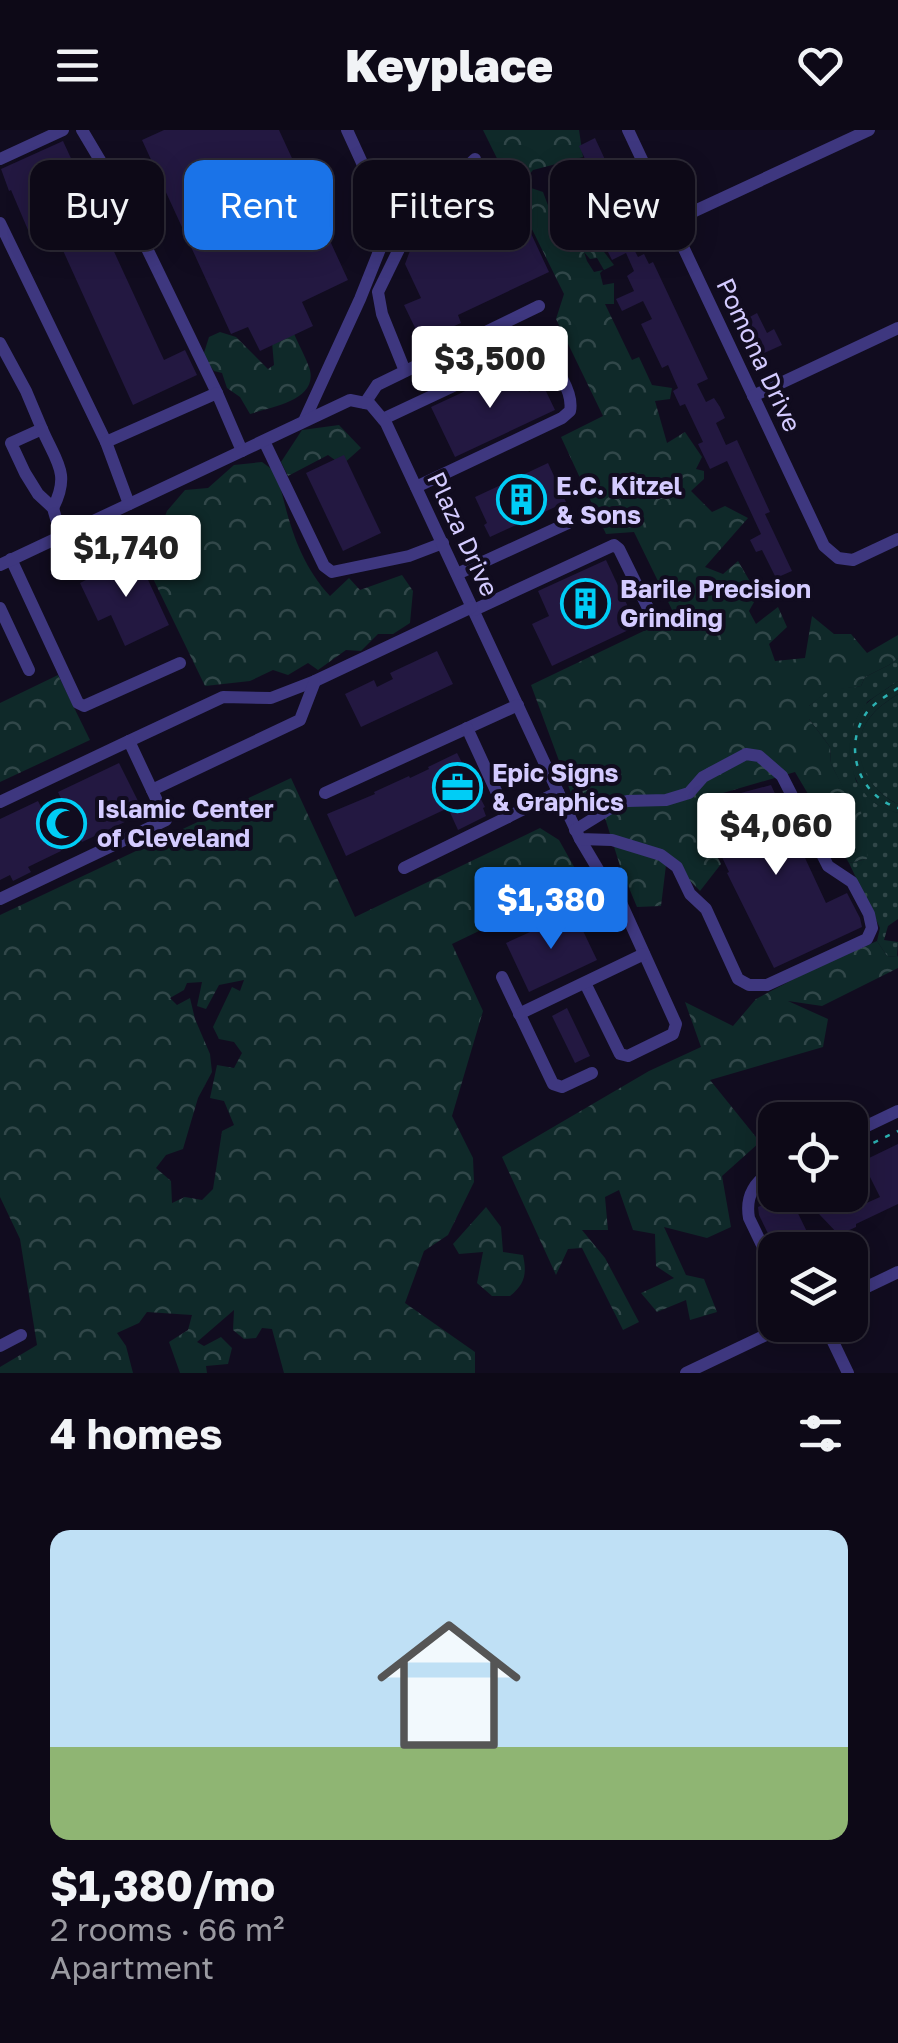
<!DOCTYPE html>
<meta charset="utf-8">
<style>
body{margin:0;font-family:"Golos Text",sans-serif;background:#1b1724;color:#f1f3f6;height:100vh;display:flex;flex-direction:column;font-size:38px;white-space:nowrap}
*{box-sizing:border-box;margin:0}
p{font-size:32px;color:#9a9aa1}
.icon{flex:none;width:55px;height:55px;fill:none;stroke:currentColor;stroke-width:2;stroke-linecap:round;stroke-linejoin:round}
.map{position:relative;height:1243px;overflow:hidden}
.sheet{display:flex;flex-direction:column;background:#0d0917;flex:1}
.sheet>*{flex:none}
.guide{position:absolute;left:30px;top:30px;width:840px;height:90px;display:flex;gap:20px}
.buttons{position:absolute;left:758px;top:972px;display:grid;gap:20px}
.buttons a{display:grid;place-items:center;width:110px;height:110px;border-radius:20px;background:#0d0917;box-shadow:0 5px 25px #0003,0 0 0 2px #2d2a36;font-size:50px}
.price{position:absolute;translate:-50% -85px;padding:0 22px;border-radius:10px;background:#fff;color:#222;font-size:32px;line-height:65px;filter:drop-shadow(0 2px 5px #0008)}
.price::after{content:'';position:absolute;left:50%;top:60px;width:30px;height:22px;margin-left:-15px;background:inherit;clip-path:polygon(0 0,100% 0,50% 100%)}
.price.current{background:#1a73e8;color:#fff}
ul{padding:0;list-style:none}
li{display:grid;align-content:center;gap:20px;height:530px;padding:0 50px}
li+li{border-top:2px solid #2d2a36}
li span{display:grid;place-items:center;height:310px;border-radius:20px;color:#555}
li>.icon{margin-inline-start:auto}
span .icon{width:180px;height:180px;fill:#fffc;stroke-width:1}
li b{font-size:42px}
h2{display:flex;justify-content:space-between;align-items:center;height:120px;padding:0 50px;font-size:42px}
.pill{padding:0 35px;border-radius:20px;background:#0d0917;box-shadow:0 5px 25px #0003,0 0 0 2px #2d2a36;font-size:35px;line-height:90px}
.pill.current{background:#1a73e8;color:#fff}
header{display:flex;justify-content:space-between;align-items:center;height:130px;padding:0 50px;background:#0d0917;font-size:45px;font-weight:800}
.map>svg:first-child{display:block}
.grass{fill:url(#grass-dots)}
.forest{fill:url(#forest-crowns);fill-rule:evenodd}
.garden{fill:#0f2929}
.building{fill:#231841}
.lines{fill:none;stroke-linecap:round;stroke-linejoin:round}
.path{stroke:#2cb1b2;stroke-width:2.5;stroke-dasharray:5 8;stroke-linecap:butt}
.minor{stroke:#3e377f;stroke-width:12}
.labels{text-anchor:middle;stroke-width:8;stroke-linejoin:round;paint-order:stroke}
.street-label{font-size:25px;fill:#d4cbff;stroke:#110c1f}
.poi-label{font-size:25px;font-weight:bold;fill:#d4cbff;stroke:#110c1f;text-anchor:start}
</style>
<header><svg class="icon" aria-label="menu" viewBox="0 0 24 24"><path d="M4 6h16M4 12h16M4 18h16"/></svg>Keyplace<svg class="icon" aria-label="heart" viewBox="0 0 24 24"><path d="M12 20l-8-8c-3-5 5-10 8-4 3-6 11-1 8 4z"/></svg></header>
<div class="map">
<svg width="898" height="1243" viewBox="0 0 898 1243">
<defs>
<pattern id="grass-dots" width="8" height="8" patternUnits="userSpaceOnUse" patternTransform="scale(2.5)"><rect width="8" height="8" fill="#0f2929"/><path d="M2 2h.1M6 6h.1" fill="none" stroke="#314749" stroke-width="1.8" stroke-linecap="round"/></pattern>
<pattern id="forest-crowns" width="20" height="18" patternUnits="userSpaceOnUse" patternTransform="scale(2.5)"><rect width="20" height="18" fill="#0f2929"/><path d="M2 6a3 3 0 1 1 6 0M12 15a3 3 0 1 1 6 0" fill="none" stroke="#314749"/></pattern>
</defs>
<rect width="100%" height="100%" fill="#110c1f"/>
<g class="grass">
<path d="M898 528V551L867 572 850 626 856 651 876 674 898 683V789L888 796 884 810 898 812 897 827 887 826 877 811 880 798 849 733 867 729 856 704 843 658 831 634 830 617 809 589V576L828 560 861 556 865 547 889 535Z"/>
<path d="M898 564V674C864 658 844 617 872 585 879 576 889 570 898 564Z"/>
</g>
<g class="forest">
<path d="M483 0H579L583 27 533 40 520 56 523 64 531 58 543 62 549 78 556 79 561 92 556 103 566 110 569 122 583 93 592 98 610 95 612 107 601 118 614 135 604 140 597 128 590 129 584 122 587 131 594 142 603 140 600 143 603 155 614 153V174H605L632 230 639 227 652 255 672 258 670 269 655 271 667 313 685 302 702 327 696 339 704 341V349L691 361 712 382 725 376 748 388 705 437 723 444 738 431 758 465 749 481 756 494 778 477 787 497 769 514 775 531 805 528 812 486 834 504H851L867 523 898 505V528L889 535 865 547 861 556 828 561 809 576V589L830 617 831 634 843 657C862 663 866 688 856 704L869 711 867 729 849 733 795 642 723 663 697 686 721 734 700 761 667 727 661 776 637 777 621 739 605 688 575 674 531 555 675 486 634 402 606 404 561 307 603 286 556 189 564 164Z"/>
<path d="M293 201C298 214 306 227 310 240 317 271 271 277 250 284L240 267 227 258 222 243 214 241 203 226 209 207 220 202 236 207 268 239 274 235 272 212Z"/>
<path d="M339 295 361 318 342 335 328 325 288 346 281 332 302 300Z"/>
<path d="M262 332 277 343C288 389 297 430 330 466L349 448 360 460 402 445 413 461 410 493 393 504H378L361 521 346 520 318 540 308 533 288 545 273 540 250 551 205 556 145 432 132 427 119 409 131 394H162L167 381 185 360 208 358 234 335Z"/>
<path d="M58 545 90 610 0 652V573Z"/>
<path d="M291 648 355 787 540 698 559 710 582 751 452 814 483 881 452 986 473 1028 474 1052 448 1105 424 1121 405 1173 475 1222V1243H284L272 1199 262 1198 256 1208 244 1209 233 1200 234 1180 197 1212 204 1216 221 1207 232 1218 228 1234 206 1236 207 1243H180L169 1212 188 1200 192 1185 147 1182 139 1193 117 1203 126 1216 133 1243H0V1237L37 1215 20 1109 0 1067V785ZM244 850 240 861 232 857 213 897 219 909 234 912 242 923 234 938 217 935 210 968 224 971 234 995 222 1001 213 1059 202 1070 185 1067 172 1073 171 1051 156 1038 166 1025 183 1019 198 968 212 942 210 924 195 889 190 868 177 875 170 868 184 860 187 853 202 852 197 876 206 879 219 855Z"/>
<path d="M877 811 887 826 897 827 898 825V838L822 876 788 871 828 889 823 917 710 950 760 1012 722 1046 731 1097 707 1108 664 1097 686 1145 704 1149 717 1182 690 1190 686 1170 657 1182 641 1163 674 1148 656 1136 655 1104 633 1100 619 1060 605 1067 608 1100H582L605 1128 639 1192 623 1200 582 1118 568 1119 556 1145 502 1027 649 941 701 917 685 872 733 896 756 869 811 840Z"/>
<path d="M486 1077 501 1097 503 1122 523 1125C527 1144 525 1154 510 1166H492L477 1153 483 1122 459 1124 453 1114Z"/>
</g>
<path class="garden" d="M898 551V564C889 570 879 576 872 585 845 616 865 659 898 674V683C891 681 882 678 876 674 847 654 842 609 861 580 869 568 886 560 898 551Z"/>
<g class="building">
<path d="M164 0H279L348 150 302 172 313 196 260 221 248 197 231 204 142 10Z"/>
<path d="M595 8 639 103 628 108 638 127 644 124 649 134 653 132 708 249 697 254 706 272 714 268 720 277 725 288 716 293 726 315 737 310 770 382 765 384 792 441 776 448 762 420 756 422 750 410 761 404 727 331 710 339 698 314 703 312 685 274 680 276 673 261 678 258 674 249 668 235 662 238 641 194 652 189 643 171 622 181 616 169 634 161 627 146 634 141 626 123 612 130 606 118 612 115 606 103 617 97 603 67 599 69 587 44 591 42 579 16Z"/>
<path d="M63 11 164 230 185 220 197 245 133 275 56 105 36 114 29 99 28 100 11 60 9 61 1 39Z"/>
<path d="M515 69 549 142 458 185 461 193 430 207 419 206 404 175 421 168 405 134 411 118Z"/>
<path d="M757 183 767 203 774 199 782 215 760 225 746 189Z"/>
<path d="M517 237 529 262 543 255 555 280 455 327 431 277Z"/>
<path d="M344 325 381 403 343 421 306 343Z"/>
<path d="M548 333 566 372 490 407 484 395 487 393 475 367Z"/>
<path d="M136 424 169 495 125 516 111 485 98 491 80 453Z"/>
<path d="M606 430 637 496 552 536 532 494 549 486 538 461Z"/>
<path d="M437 521 453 554 361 597 345 564 374 550 377 557 393 549 390 543Z"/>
<path d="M457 623 485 677 483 678 486 686 458 700 448 678 346 726 327 684 375 664 374 662 409 646 410 648 429 639 428 637Z"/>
<path d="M119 633 144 683 82 712 74 696 53 706 61 721 28 737 31 742 13 751 10 745 0 750V689L38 671 46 687 65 677 58 662Z"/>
<path d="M771 655 826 773 847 763 860 788 862 797 774 838 727 743 729 742 703 687 730 675 726 667Z"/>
<path d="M574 782 597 830 529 862 506 813Z"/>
<path d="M567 878 590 926 575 933 552 886Z"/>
<path d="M898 1014V1074L856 1094V1097L839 1105 801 1065H851L853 1079 880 1067 870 1047 850 1056V1026L864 1019 869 1028Z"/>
<path d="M784 1065H789L813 1114 801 1120H776L759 1085 758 1077Z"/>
</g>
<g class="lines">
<g class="path">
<path d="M898 558C888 565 875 572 867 582 842 617 858 665 898 678"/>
<path d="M850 1024 898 1001"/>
<path d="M767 1064 775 1060"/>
<path d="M783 1065V1066"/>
</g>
<g class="minor">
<path d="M82 0 123 69 217 263"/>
<path d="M628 0 824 416 838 428 853 430 898 409"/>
<path d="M0 29 63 0"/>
<path d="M671 92 869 0"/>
<path d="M0 93 106 312"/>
<path d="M0 213 26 261 42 299 11 313 25 343 38 364 53 378 61 406"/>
<path d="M405 241 382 184 378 162 401 115 428 75 475 29"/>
<path d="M753 266 898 198"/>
<path d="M365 273 377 255 539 176"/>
<path d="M383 289 526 222 542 221C555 235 574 262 570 281L562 288 416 357"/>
<path d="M304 291 360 169 390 94 347 0"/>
<path d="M42 299C56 332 71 343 53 378"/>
<path d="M264 311 324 436 332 442 409 426 443 413"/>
<path d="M129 374 106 312 217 263 242 321"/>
<path d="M11 429 78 573 84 576 180 533"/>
<path d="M0 435 350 270 370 274 386 293 580 709 599 741 618 766 676 894 673 904 628 926 620 924 585 853"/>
<path d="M457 444 568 393"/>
<path d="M0 478 29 540"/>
<path d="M474 480 614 415 619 419 648 478"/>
<path d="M129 611 223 567 271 568 315 551 472 477"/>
<path d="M152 660 300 590 315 551"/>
<path d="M325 663 518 575"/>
<path d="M0 672 129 611 166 690 0 769"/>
<path d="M508 687 558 662"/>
<path d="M575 700 614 676 627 671 666 670 689 663 703 647 746 624 759 626 782 646 828 736 852 752 869 784 872 798 867 809 767 855H749L738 849 706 779 690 764 677 737 661 725 612 710 580 709"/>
<path d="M404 738 508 687 467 598"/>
<path d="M502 847 553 954 562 957 592 943"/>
<path d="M519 884 644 824"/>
<path d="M850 1004 898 981"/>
<path d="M775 1039C755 1051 745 1065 749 1088L775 1142"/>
<path d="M850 1165 898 1142"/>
<path d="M825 1195 848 1243"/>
<path d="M0 1216 21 1205"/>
<path d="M686 1243 787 1195"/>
</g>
</g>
<defs>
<symbol id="building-ring" viewBox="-11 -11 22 22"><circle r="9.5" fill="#110c1f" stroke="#00cdf6" stroke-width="1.5"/><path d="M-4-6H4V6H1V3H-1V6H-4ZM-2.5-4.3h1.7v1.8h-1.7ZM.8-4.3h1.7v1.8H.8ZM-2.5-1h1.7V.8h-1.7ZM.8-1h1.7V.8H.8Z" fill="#00cdf6"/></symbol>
<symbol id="office-ring" viewBox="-11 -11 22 22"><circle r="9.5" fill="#110c1f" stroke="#00cdf6" stroke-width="1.5"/><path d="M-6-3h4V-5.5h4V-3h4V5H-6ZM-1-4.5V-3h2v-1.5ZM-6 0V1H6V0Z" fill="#00cdf6"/></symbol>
<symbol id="mosque-ring" viewBox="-11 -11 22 22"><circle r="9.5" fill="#110c1f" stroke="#00cdf6" stroke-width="1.5"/><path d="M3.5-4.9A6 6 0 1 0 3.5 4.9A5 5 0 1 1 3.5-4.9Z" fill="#00cdf6"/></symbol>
</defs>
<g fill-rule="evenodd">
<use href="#building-ring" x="494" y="342" width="55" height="55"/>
<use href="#building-ring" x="558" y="446" width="55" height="55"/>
<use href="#office-ring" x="430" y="630" width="55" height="55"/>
<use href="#mosque-ring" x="34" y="666" width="55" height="55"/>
</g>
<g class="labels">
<g class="street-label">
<text transform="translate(759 225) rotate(65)" y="9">Pomona Drive</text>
<text transform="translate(463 404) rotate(65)" y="9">Plaza Drive</text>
</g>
<g class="poi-label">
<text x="556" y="365">E.C. Kitzel<tspan x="556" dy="29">&amp; Sons</tspan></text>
<text x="620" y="468">Barile Precision<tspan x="620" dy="29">Grinding</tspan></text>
<text x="492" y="652">Epic Signs<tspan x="492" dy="29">&amp; Graphics</tspan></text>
<text x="97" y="688">Islamic Center<tspan x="97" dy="29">of Cleveland</tspan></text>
</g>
</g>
</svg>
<div class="buttons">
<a><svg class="icon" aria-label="locate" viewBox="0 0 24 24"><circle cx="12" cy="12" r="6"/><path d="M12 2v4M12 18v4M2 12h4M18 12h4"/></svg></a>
<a><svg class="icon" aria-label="layers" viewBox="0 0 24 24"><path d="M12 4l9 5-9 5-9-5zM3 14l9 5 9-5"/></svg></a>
</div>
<b class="price" style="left:490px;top:281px">$3,500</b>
<b class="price" style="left:126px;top:470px">$1,740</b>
<b class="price" style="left:776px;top:748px">$4,060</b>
<b class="price current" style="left:551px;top:822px">$1,380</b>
<div class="guide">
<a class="pill">Buy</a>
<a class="pill current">Rent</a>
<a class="pill">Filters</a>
<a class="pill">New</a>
</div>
</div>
<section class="sheet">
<h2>4 homes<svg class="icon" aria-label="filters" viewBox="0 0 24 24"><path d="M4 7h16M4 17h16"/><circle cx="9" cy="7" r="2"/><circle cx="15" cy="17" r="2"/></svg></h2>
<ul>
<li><span style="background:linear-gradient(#bfe0f5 70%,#8fb573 0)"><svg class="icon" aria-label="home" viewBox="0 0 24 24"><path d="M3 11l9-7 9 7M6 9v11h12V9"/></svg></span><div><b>$1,380/mo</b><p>2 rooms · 66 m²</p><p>Apartment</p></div></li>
</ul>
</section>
